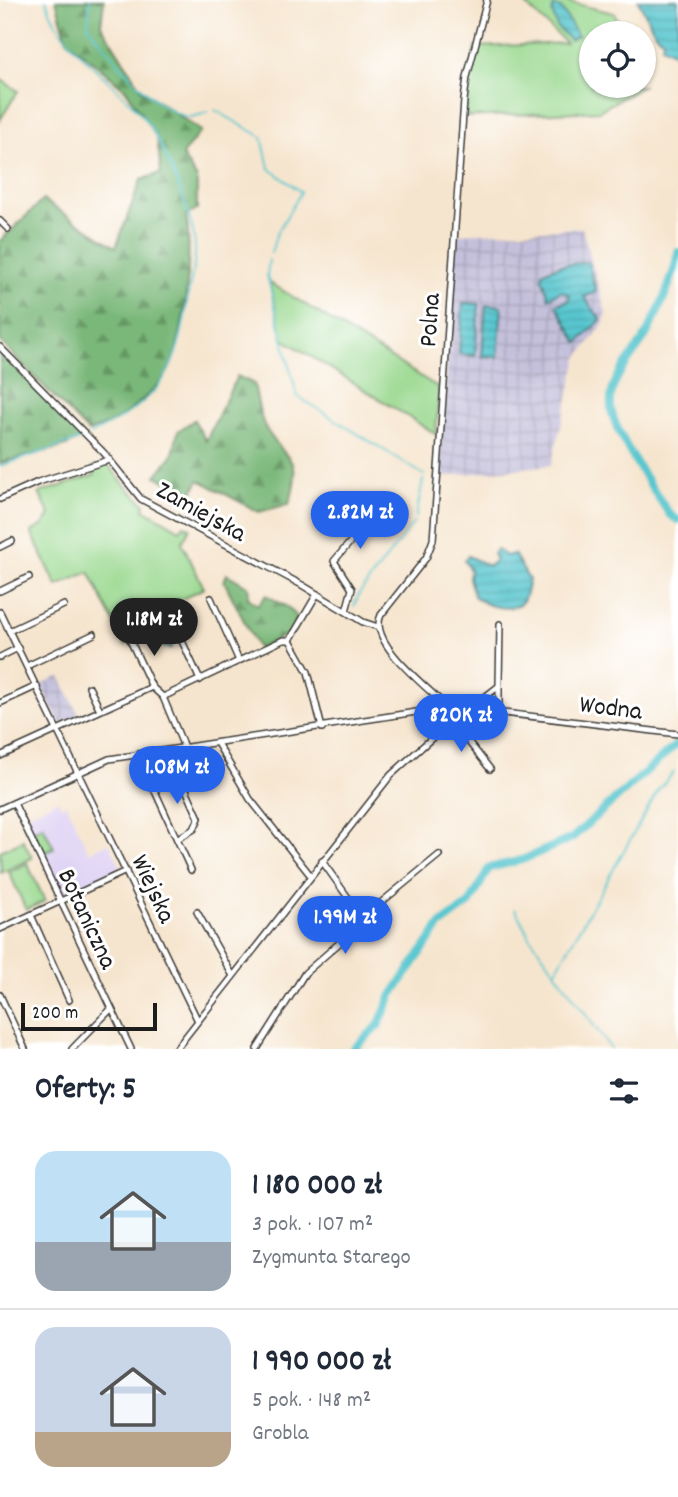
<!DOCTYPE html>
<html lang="pl">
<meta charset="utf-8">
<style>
body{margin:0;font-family:Dekko,sans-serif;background:#f2f2f3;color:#1f2937;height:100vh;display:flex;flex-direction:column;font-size:26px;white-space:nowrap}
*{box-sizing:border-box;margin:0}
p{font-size:23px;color:#747a83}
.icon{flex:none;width:38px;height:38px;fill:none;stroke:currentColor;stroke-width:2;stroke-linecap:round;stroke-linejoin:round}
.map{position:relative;height:1049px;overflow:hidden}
.sheet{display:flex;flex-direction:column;background:#fff;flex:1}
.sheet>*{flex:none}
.tools{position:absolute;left:579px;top:21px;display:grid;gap:14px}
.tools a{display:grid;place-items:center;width:77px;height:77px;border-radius:50%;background:#fff;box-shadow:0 2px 5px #0004;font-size:35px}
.scale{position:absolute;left:21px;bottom:18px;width:136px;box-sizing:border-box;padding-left:7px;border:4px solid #1c1c1c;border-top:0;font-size:19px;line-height:24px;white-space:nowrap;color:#1c1c1c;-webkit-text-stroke:5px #fff;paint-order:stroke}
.price{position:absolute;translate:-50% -60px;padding:0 16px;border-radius:24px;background:#2563eb;color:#fff;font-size:23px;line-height:46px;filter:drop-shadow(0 2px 4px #0008)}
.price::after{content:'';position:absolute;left:50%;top:42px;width:21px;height:16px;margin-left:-10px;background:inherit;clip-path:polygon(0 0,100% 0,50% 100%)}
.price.current{background:#222;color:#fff}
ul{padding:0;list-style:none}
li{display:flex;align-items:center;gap:21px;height:175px;padding:0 35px}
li+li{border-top:2px solid #e0e1e3}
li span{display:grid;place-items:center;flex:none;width:196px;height:140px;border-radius:21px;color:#555}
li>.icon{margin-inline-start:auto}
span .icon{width:84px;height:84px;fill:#fffc;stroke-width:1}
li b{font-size:30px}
h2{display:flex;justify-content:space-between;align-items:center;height:84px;padding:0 35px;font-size:30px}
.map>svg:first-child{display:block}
.built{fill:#e0d4f4}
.industrial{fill:url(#industrial-grid)}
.green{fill:#99d88e;stroke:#5a7a55;stroke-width:2}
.forest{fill:url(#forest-firs);stroke:#4b6a4a;stroke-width:2}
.water{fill:url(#water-rules);stroke:#3a7176;stroke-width:2}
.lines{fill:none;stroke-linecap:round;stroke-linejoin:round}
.stream{stroke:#58c6cf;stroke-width:2}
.river{stroke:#58c6cf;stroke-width:8}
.minor-casing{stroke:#3d3a37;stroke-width:8}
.minor{stroke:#fff;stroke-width:5}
.labels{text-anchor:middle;stroke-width:6;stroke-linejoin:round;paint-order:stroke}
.street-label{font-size:26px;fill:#1c1c1c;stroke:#fff}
</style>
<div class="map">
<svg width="678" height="1049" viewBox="0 0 678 1049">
<defs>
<pattern id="industrial-grid" width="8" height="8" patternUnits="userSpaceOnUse" patternTransform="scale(1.75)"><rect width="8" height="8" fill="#c4c0db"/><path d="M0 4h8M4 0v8" fill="none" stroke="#a8a4bb"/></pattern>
<pattern id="forest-firs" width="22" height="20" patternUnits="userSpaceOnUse" patternTransform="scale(1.75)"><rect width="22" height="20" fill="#7ab879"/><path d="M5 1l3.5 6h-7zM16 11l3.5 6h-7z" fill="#639562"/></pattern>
<pattern id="water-rules" width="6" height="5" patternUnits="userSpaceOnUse" patternTransform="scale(1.75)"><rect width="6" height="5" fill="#58c6cf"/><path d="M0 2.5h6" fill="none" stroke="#4caab1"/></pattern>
</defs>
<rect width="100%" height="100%" fill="#fff"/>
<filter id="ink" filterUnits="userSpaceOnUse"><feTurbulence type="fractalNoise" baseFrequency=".0143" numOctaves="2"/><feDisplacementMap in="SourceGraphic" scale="14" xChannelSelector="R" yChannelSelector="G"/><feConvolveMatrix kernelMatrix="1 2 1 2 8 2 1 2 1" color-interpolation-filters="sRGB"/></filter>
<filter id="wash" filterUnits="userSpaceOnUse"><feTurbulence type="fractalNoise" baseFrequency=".00686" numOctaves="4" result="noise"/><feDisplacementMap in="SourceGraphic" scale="28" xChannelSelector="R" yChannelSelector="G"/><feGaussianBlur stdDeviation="1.57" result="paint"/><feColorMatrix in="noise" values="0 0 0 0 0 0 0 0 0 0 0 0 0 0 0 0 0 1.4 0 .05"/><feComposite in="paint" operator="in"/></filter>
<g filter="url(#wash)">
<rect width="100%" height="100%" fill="#f6e5ce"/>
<path class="built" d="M58 800 61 806 66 804 89 852 109 843 123 871 62 899 23 817Z"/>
<g class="industrial">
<path d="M582 228 606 313 604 323 578 358 551 465 439 477 457 234Z"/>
<path d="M60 676 79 715 60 724 40 685Z"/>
</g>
<g class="green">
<path d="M521 0H560L614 13 625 33H592V86H642L599 111 466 117 469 77 476 47 566 43Z"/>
<path d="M0 79 18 91 0 120Z"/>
<path d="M269 282 439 388 436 434 283 339Z"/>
<path d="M107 463C117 477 130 491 145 504L144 509 180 530 184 525 190 528 182 543 204 588 166 607 153 608 147 618 128 627 133 641 125 645 89 572 57 586 31 532 42 526 50 515 39 493 95 475 93 467Z"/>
<path d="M43 826 54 848 43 854 32 831Z"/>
<path d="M23 840 32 858 1 873 0 851Z"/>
<path d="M27 863 45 901 26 910 9 872Z"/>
</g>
<g class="forest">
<path d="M56 0H104L101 25 142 90 201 131 182 155 197 179V209L186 216C193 250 185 345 166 375 159 386 130 412 118 419 110 425 98 428 88 432L0 341V241L43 200 116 247 141 180 161 173 157 138 126 90 67 40Z"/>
<path d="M0 352 84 437 66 446 0 463Z"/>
<path d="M237 376 254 384C257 397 259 415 265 427 285 462 305 456 289 504L259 512 199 480 191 495 156 476 173 454 178 431 194 420 206 441Z"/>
<path d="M227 574 249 587 248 598 258 605 266 595 289 608 300 620 290 633 258 649 224 581Z"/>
</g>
<g class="water">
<path d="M638 0H678V55L662 46 663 40 655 33Z"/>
<path d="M554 6 561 8 578 36 570 40 557 27 552 12Z"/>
<path d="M588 262 596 292 584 297 601 320 578 343 556 305 569 300 570 295 561 291 549 298 542 278 543 272 561 265Z"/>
<path d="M463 303 479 304 475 356 459 354Z"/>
<path d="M486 305 502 306 498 357 482 356Z"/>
<path d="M497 549 506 556 514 554 529 580C527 587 526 598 522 602 510 614 483 605 474 596L469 578 470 570 464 560 468 556 489 566 496 560 493 554Z"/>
<path d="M164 608 176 636 171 648 163 647 157 636 148 629 155 610Z"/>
</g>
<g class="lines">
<g class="stream">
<path d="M46 0C62 55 123 82 152 130 168 156 195 220 195 249 196 265 190 281 188 296 177 374 162 399 90 435"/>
<path d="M90 0 88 26C111 54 150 107 187 117 193 118 202 114 208 112"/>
<path d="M215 110 262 137 269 168 301 192 277 233 271 253"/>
<path d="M269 260 267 275 297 396 424 475"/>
<path d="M0 466 85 438"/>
<path d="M416 517 423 480"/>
<path d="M354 606 359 594 414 522"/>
<path d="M515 909 530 937 611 1049"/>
<path d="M555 972 659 789 674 772"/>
</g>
<g class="river">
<path d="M678 252C674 278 658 314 645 337 632 359 608 379 611 407 613 432 655 492 670 515L678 520"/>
<path d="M353 1049 378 1026 392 995 440 925 470 903 489 868 522 860 572 838 678 743"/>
</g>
</g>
</g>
<g filter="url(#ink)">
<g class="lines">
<defs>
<g id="minor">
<path d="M0 221 8 229"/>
<path d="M0 347 104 453 141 499 302 585 363 622 378 627"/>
<path d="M0 499 38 482 109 460"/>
<path d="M0 547 12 541"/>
<path d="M0 591 29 577"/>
<path d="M317 594 290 640 308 672 322 728"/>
<path d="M211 598 239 661"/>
<path d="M346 611 352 589 334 561 365 525"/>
<path d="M0 612 198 1021"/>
<path d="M9 631 64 605"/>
<path d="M130 640 152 687"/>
<path d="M182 641 200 680"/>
<path d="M0 657 18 648"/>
<path d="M27 666 94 634"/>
<path d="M499 686V712"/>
<path d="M89 687 100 710"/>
<path d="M163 697 283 640H290"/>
<path d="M0 703 37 686"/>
<path d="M470 709 678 734"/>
<path d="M459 718C439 696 366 645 381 615L426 558 433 540 464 100 467 77 487 0"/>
<path d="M453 722 490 769"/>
<path d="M217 743 250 799 311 876"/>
<path d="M168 750 199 818 194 829 177 839"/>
<path d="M138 754 191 870"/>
<path d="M0 756 152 687 163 697 184 747"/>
<path d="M14 803 131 1049"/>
<path d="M0 809 109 759 449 707"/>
<path d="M197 912 233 976"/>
<path d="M31 915 69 1000"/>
<path d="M361 919 439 855"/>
<path d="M0 929 126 871"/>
<path d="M0 995 25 1049"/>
<path d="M72 1049 111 1009"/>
<path d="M176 1049 391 775 432 738 499 686 500 624"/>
<path d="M257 1049 305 973 361 924 359 913 322 861"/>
</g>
</defs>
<use href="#minor" class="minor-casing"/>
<use href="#minor" class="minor"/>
</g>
</g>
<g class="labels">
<g class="street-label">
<text transform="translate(428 320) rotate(-86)" y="9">Polna</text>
<text transform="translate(202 510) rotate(29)" y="9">Zamiejska</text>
<text transform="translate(611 706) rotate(7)" y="9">Wodna</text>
<text transform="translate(155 888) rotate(65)" y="9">Wiejska</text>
<text transform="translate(89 918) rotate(65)" y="9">Botaniczna</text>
</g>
</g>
</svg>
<div class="tools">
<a><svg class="icon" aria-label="locate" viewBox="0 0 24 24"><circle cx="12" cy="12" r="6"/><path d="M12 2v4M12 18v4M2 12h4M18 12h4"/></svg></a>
</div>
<div class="scale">200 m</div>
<b class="price" style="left:360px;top:551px">2.82M zł</b>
<b class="price current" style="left:154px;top:658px">1.18M zł</b>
<b class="price" style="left:461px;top:754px">820K zł</b>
<b class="price" style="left:177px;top:806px">1.08M zł</b>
<b class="price" style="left:345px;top:956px">1.99M zł</b>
</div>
<section class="sheet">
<h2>Oferty: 5<svg class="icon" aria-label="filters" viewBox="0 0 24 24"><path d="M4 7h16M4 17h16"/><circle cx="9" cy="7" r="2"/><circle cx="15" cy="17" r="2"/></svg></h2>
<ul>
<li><span style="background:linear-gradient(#bfe0f5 65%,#9aa5b1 0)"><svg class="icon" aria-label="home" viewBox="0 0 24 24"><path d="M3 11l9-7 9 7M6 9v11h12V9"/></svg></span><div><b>1 180 000 zł</b><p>3 pok. · 107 m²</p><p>Zygmunta Starego</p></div></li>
<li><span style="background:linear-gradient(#c9d6e8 75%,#b9a48a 0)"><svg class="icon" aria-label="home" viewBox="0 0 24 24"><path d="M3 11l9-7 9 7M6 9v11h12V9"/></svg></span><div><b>1 990 000 zł</b><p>5 pok. · 148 m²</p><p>Grobla</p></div></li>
</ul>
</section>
